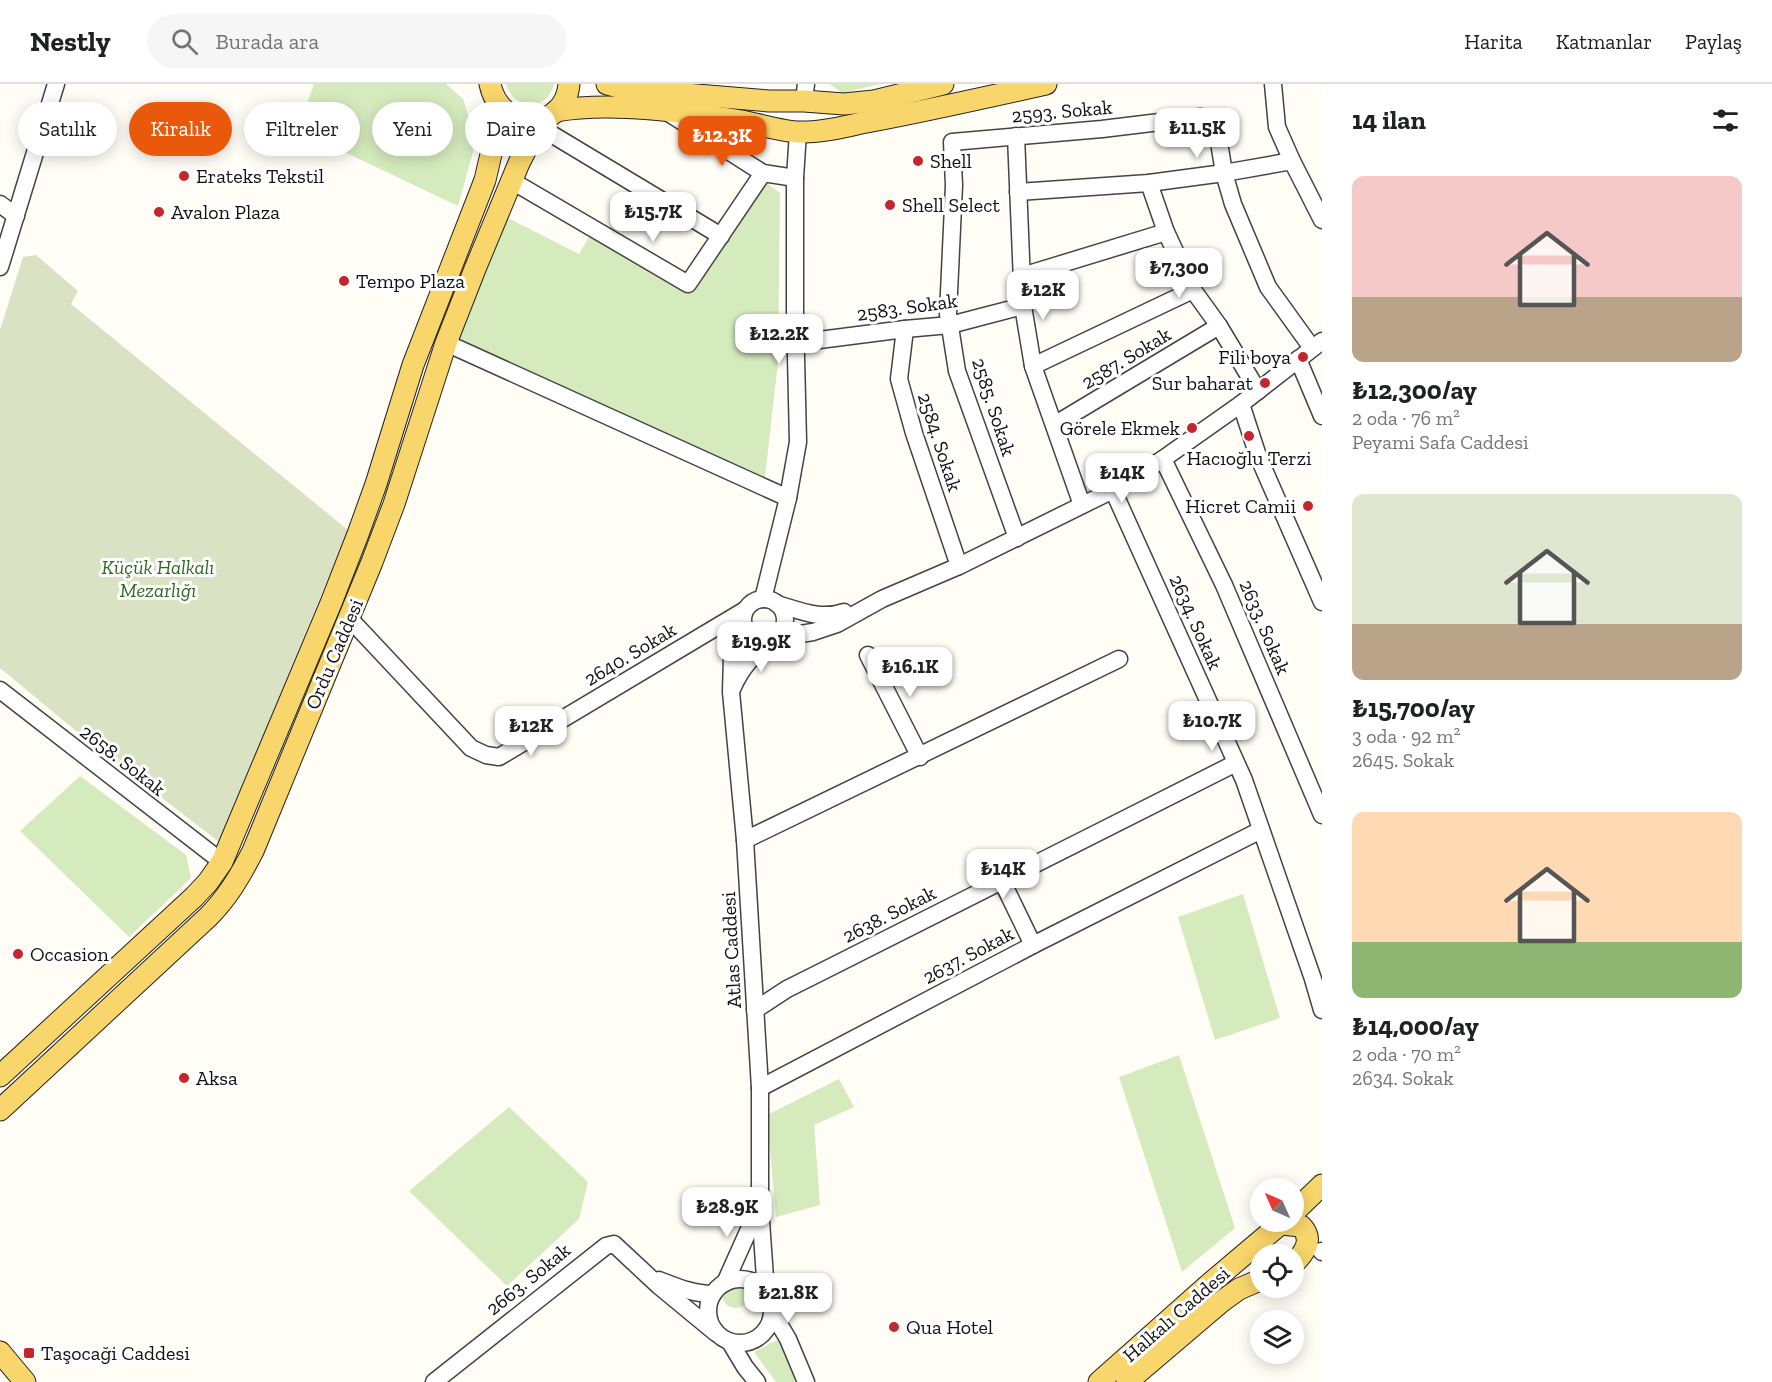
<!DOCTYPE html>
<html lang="tr">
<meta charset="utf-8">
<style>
body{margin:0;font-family:"Zilla Slab",serif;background:#f6f6f6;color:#202124;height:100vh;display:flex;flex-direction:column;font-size:22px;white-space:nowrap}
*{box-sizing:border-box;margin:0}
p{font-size:20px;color:#757577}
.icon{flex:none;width:33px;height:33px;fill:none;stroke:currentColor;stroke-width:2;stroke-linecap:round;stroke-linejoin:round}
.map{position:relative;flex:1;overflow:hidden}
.sheet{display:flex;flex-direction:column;background:#fff;width:450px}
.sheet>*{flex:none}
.top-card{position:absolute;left:18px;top:18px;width:570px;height:54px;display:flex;gap:12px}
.needle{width:39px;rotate:315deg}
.controls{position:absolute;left:1250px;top:1094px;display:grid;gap:12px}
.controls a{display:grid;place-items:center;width:54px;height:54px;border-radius:50%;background:#fff;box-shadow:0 3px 15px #0003;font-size:30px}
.price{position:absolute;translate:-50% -51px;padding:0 14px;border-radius:12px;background:#fff;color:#222;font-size:20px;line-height:39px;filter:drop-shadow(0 2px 3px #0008)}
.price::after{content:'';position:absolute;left:50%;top:36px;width:18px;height:14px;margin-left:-9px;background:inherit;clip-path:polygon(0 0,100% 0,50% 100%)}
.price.on{background:#ea580c;color:#fff}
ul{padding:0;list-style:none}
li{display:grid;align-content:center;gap:12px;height:318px;padding:0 30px}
li span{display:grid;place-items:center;height:186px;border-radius:12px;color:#555}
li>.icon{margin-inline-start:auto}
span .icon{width:108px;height:108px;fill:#fffc;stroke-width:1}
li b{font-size:26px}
h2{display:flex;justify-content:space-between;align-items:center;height:72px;padding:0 30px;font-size:26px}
.pill{padding:0 21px;border-radius:27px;background:#fff;box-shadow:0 3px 15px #0003;font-size:21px;line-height:54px}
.pill.on{background:#ea580c;color:#fff}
header{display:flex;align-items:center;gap:36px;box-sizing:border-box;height:84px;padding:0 30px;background:#fff;border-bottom:2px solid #e0e0e0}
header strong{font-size:28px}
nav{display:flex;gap:33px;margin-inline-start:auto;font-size:21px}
.search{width:420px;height:54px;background:#f6f6f6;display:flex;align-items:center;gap:15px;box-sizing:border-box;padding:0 21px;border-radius:33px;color:#757577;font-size:22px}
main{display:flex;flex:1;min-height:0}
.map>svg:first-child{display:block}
.green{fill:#d5ebbd}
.cemetery{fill:#d9e3c4}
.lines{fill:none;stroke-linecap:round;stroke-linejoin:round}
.minor-casing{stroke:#444;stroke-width:19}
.major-casing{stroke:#222;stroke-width:23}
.minor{stroke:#fff;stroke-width:16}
.major{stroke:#f9d66b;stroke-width:21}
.poi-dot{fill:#c4262e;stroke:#fff;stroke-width:2}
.labels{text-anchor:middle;stroke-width:6;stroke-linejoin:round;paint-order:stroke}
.street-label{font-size:20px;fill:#111;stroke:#fff}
.poi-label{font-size:20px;fill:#111;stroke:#fff;text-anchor:start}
.park-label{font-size:20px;font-style:italic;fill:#2f6b1f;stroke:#fff}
</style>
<header>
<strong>Nestly</strong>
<div class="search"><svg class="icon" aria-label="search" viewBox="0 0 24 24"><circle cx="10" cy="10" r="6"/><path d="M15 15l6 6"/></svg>Burada ara</div>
<nav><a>Harita</a><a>Katmanlar</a><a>Paylaş</a></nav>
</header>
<main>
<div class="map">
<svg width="1322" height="1298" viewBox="0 0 1322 1298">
<rect width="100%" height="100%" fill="#fffdf5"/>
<g class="green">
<path d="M314 0H446L463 15 471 40 473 68 458 122 298 46Z"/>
<path d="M506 0H554C547 28 514 27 506 0Z"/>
<path d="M830 0H880L842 9Z"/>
<path d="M765 98 780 109 778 278 765 393 458 257 508 134 579 170 591 149 691 205Z"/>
<path d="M80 692 186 771 191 794 129 853 20 747Z"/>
<path d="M1243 810 1280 934 1215 956 1178 833Z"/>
<path d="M1179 971 1235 1144 1182 1188 1119 993Z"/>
<path d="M839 995 854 1023 814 1041 820 1121 776 1133 767 1031Z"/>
<path d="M509 1023 588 1098 579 1135 507 1202 409 1107Z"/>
<circle cx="736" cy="1210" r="14"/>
<path d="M781 1254 798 1298H776L754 1268Z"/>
</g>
<path class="cemetery" d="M36 171 78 207 71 220 348 446 219 758 87 656 0 584V246L23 173Z"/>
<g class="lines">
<defs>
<g id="minor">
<path d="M1273 0 1277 43 1292 77"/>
<path d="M804 17 806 0"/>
<path d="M667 28 763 89 795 94"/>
<path d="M538 42 721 152"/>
<path d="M1016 52 1023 222 1033 282 1082 421"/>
<path d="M512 97 688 200 763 89"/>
<path d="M1149 99 1166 148 1193 206 1219 242 1258 307"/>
<path d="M1018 108 1149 99 1224 89 1292 77 1322 136"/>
<path d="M0 120 16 132"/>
<path d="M0 183 56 0"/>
<path d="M1022 192 1166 148"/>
<path d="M905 245 899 295 914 349 959 482"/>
<path d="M446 259 788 414"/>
<path d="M796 259 905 245 950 241 1023 222"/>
<path d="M1298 275 1322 332"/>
<path d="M1033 282 1193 206"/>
<path d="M1241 320 1258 372 1322 518"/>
<path d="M1054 341 1219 242"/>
<path d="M1163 375 1224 501 1322 731"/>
<path d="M1113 406 1244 696 1313 895 1322 926"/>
<path d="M1017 454 957 287 948 230 954 101 952 58 1102 45 1201 33 1217 46 1224 89 1233 120 1268 203 1312 264"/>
<path d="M763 515 788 414 798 358 795 230V94L798 48"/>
<circle cx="764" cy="536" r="21"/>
<path d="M777 520C801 527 820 536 844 528"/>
<path d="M349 534 471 664 486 671 499 673 745 526"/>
<path d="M743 541 735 556 732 572 731 608 745 756 760 1004V1123L766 1208"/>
<path d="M778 551H794L813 548 837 540 882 515 959 482 1113 406 1163 375 1241 320 1322 257"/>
<path d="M868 571 920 673"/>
<path d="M732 605C742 582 754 571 772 555"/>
<path d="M0 606 222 778"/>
<path d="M745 756 1119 575"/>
<path d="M1002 797 1033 861"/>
<path d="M755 926 787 905 823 887 1236 679"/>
<path d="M760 1004 1033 861 1261 746"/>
<path d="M1321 1167 1322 1168"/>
<circle cx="740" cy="1227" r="32"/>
<path d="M659 1196C677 1203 693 1210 713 1210"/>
<path d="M725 1199 759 1123"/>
<path d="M772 1228 788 1255 806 1298"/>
<path d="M730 1258 745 1283 757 1298"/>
<path d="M434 1298 606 1162 614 1160 659 1202 716 1249"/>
</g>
<g id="major">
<path d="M490 0C500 49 565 48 569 0"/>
<path d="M607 0 625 5 769 17H804L844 20 874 17 943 0"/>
<path d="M556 27C612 17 685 28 742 37 759 40 783 48 800 48 824 49 849 41 872 37 930 26 988 13 1046 0"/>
<path d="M0 992 194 813 208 798 222 778 331 519 358 450 376 400 413 281 485 96 492 66 497 20"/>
<path d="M0 1026 208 833C228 813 240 792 253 767L372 478 394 420 446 259 475 185 519 79 538 42 545 34"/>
<path d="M1293 1129 1322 1101"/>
<path d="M1281 1140 1301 1142C1314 1155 1305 1169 1293 1180"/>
<path d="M0 1268 25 1298"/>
<path d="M1099 1298 1207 1202 1284 1137"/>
<path d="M1127 1298 1221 1218 1239 1205 1260 1196"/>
</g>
</defs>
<use href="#minor" class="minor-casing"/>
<use href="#major" class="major-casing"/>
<use href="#minor" class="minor"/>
<use href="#major" class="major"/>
</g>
<g class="poi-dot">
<circle cx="918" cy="77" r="6"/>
<circle cx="184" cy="92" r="6"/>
<circle cx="890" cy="121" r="6"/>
<circle cx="159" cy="128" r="6"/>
<circle cx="344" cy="197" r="6"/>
<circle cx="1303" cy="273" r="6"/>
<circle cx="1265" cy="299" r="6"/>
<circle cx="1192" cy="344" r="6"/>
<circle cx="1249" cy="352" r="6"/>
<circle cx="1308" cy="422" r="6"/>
<circle cx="18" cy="870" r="6"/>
<circle cx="184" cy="994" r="6"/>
<circle cx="894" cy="1243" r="6"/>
<rect x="23" y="1263" width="12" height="12" rx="3"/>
</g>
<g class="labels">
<g class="street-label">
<text transform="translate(1062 27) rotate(-5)" y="7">2593. Sokak</text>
<text transform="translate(907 223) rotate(-8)" y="7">2583. Sokak</text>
<text transform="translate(1126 274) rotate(-31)" y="7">2587. Sokak</text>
<text transform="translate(994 323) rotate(72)" y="7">2585. Sokak</text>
<text transform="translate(940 358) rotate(72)" y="7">2584. Sokak</text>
<text transform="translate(1196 538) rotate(66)" y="7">2634. Sokak</text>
<text transform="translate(1265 543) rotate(67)" y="7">2633. Sokak</text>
<text transform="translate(334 570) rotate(-67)" y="7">Ordu Caddesi</text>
<text transform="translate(630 570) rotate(-31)" y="7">2640. Sokak</text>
<text transform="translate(123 676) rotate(38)" y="7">2658. Sokak</text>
<text transform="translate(889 830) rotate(-27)" y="7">2638. Sokak</text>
<text transform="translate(731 866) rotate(-93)" y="7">Atlas Caddesi</text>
<text transform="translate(968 871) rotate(-28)" y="7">2637. Sokak</text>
<text transform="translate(528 1195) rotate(-39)" y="7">2663. Sokak</text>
<text transform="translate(1176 1230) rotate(-41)" y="7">Halkalı Caddesi</text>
</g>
<g class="poi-label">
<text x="930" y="84">Shell</text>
<text x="196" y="99">Erateks Tekstil</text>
<text x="902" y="128">Shell Select</text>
<text x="171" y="135">Avalon Plaza</text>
<text x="356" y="204">Tempo Plaza</text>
<text x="1291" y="280" text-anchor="end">Fili boya</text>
<text x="1253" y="306" text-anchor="end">Sur baharat</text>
<text x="1180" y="351" text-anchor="end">Görele Ekmek</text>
<text x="1249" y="381" text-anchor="middle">Hacıoğlu Terzi</text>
<text x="1296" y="429" text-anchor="end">Hicret Camii</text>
<text x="30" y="877">Occasion</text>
<text x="196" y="1001">Aksa</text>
<text x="906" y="1250">Qua Hotel</text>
<text x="41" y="1276">Taşocaği Caddesi</text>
</g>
<g class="park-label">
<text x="158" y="490">Küçük Halkalı<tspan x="158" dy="23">Mezarlığı</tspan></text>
</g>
</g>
</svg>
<div class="controls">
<a><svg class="needle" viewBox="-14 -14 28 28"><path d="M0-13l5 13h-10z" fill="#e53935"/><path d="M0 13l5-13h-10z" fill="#757577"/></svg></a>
<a><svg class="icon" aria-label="locate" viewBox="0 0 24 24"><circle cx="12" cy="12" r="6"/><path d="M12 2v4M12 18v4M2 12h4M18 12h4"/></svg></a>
<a><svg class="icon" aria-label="layers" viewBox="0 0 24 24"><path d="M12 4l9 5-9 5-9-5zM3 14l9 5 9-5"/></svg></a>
</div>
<b class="price" style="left:1197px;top:75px">₺11.5K</b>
<b class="price on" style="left:722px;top:83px">₺12.3K</b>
<b class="price" style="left:653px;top:159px">₺15.7K</b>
<b class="price" style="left:1179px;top:215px">₺7,300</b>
<b class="price" style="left:1043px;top:237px">₺12K</b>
<b class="price" style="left:779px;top:281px">₺12.2K</b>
<b class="price" style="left:1122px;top:420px">₺14K</b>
<b class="price" style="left:761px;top:589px">₺19.9K</b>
<b class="price" style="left:910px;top:614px">₺16.1K</b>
<b class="price" style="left:1212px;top:668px">₺10.7K</b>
<b class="price" style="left:531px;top:673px">₺12K</b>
<b class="price" style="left:1003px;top:816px">₺14K</b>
<b class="price" style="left:727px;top:1154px">₺28.9K</b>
<b class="price" style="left:788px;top:1240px">₺21.8K</b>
<div class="top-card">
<a class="pill">Satılık</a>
<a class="pill on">Kiralık</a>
<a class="pill">Filtreler</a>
<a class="pill">Yeni</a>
<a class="pill">Daire</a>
</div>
</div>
<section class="sheet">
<h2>14 ilan<svg class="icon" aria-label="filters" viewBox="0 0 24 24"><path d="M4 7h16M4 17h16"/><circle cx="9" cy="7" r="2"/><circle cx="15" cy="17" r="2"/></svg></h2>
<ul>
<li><span style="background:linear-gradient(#f6c9c9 65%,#b9a48a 0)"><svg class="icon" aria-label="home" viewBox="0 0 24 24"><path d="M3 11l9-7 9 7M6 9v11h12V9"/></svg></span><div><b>₺12,300/ay</b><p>2 oda · 76 m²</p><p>Peyami Safa Caddesi</p></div></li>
<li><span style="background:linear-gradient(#dfe7d0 70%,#b9a48a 0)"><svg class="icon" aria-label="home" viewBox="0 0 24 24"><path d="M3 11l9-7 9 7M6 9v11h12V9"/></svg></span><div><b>₺15,700/ay</b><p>3 oda · 92 m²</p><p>2645. Sokak</p></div></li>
<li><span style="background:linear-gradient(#ffd9b3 70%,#8fb573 0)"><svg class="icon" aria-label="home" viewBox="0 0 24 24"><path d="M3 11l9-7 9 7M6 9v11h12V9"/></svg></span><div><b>₺14,000/ay</b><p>2 oda · 70 m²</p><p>2634. Sokak</p></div></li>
</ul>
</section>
</main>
